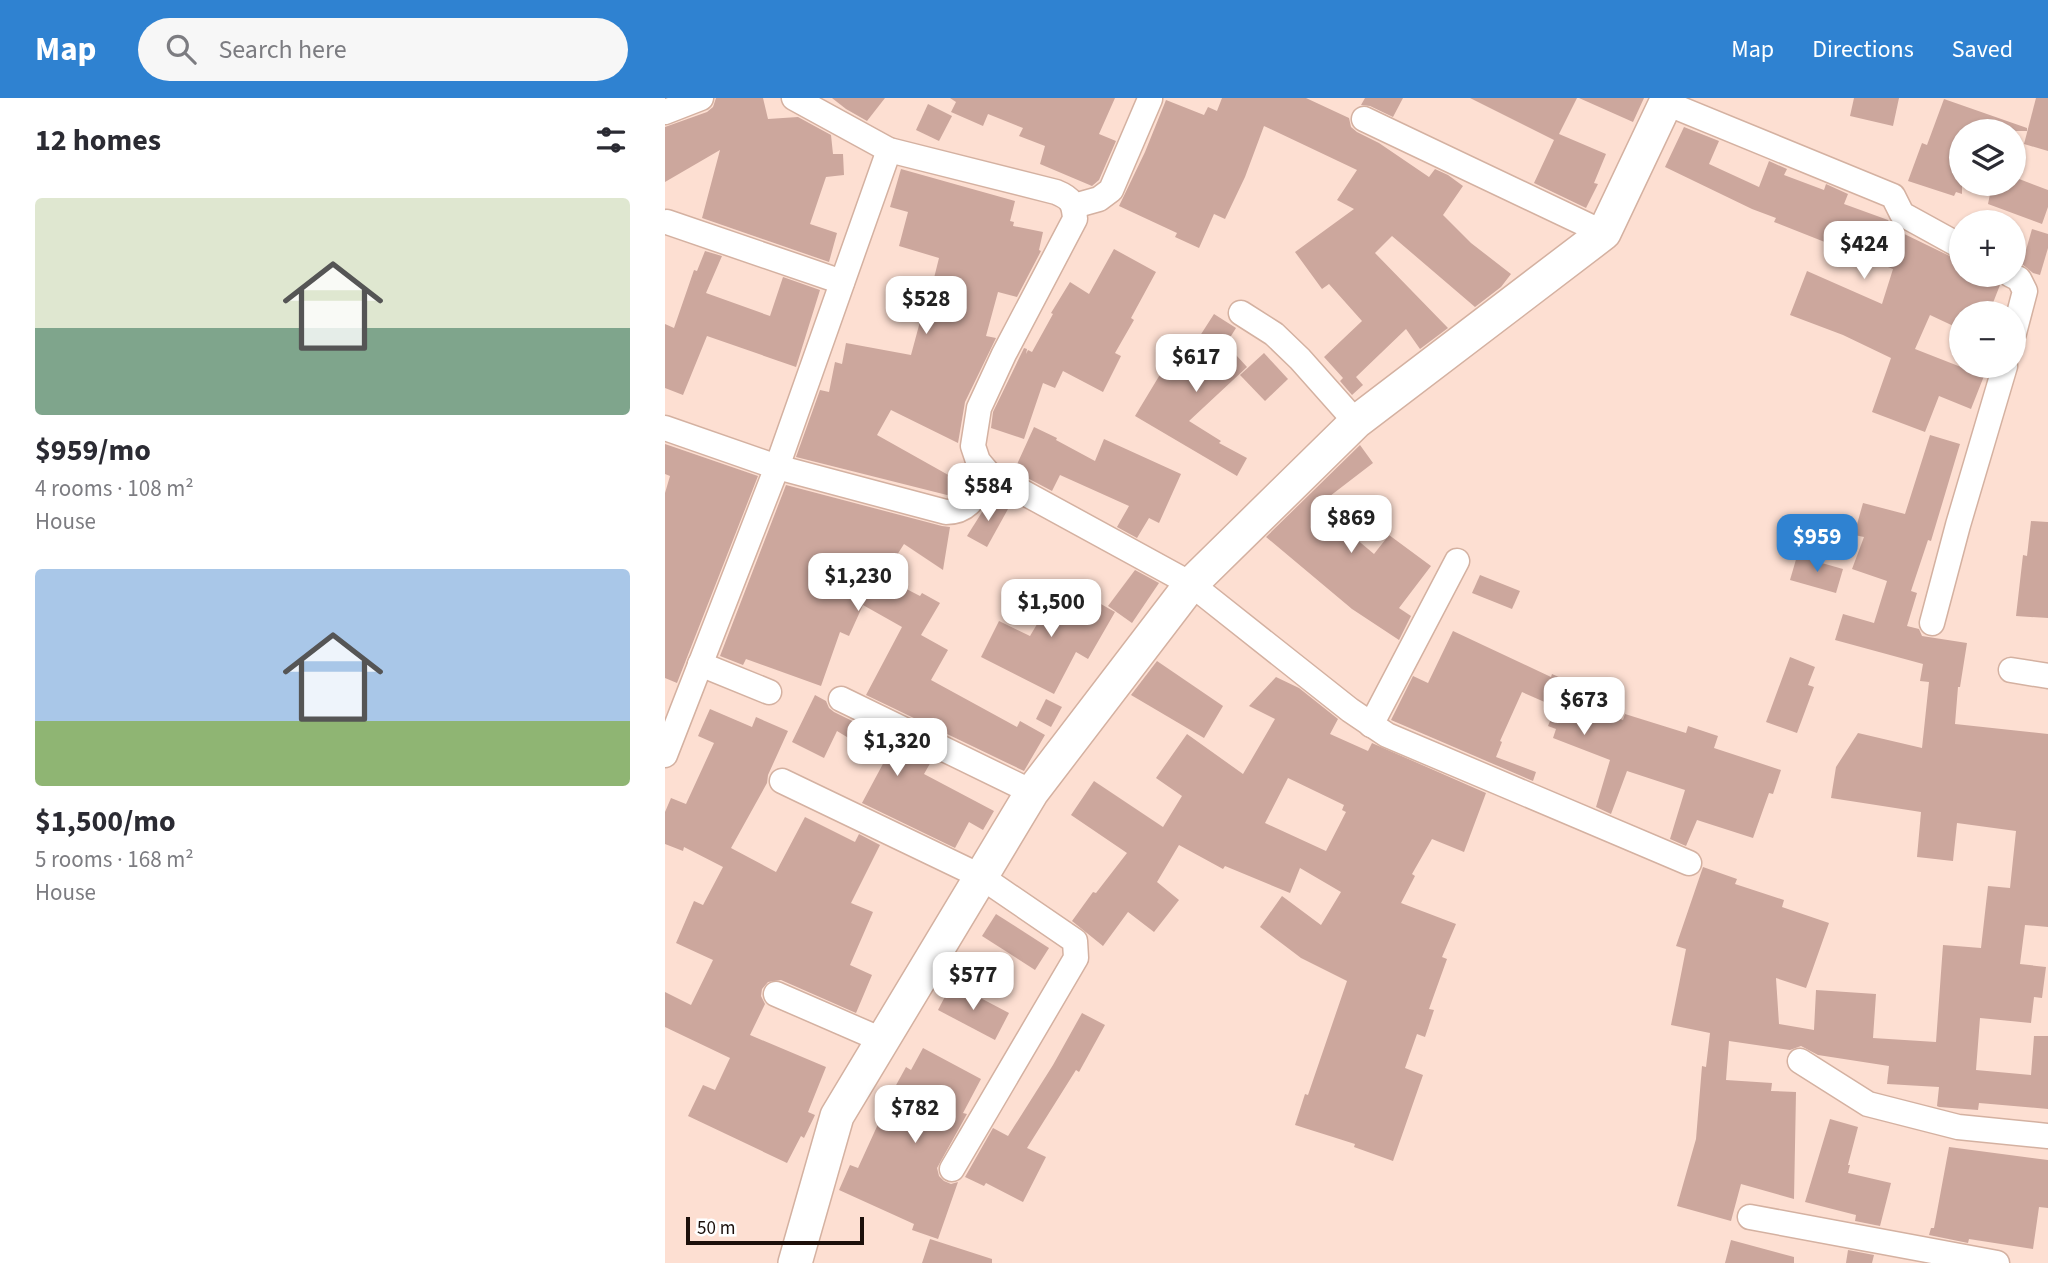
<!DOCTYPE html>
<meta charset="utf-8">
<style>
body{margin:0;font-family:"Source Sans 3",sans-serif;background:#f7f7f7;color:#2b2b33;height:100vh;display:flex;flex-direction:column;font-size:26px;white-space:nowrap}
*{box-sizing:border-box;margin:0}
p{font-size:23px;color:#7c7c81}
.icon{flex:none;width:38px;height:38px;fill:none;stroke:currentColor;stroke-width:2;stroke-linecap:round;stroke-linejoin:round}
.map{position:relative;flex:1;overflow:hidden}
.drawer{display:flex;flex-direction:column;background:#fff;width:665px}
.drawer>*{flex:none}
.buttons{position:absolute;left:1284px;top:21px;display:grid;gap:14px}
.buttons a{display:grid;place-items:center;width:77px;height:77px;border-radius:50%;background:#fff;box-shadow:0 2px 5px #0004;font-size:35px}
.scale{position:absolute;left:21px;bottom:18px;width:178px;box-sizing:border-box;padding-left:7px;border:4px solid #1c100b;border-top:0;font-size:19px;line-height:24px;white-space:nowrap;color:#1c100b;-webkit-text-stroke:5px #fff;paint-order:stroke}
.price{position:absolute;translate:-50% -60px;padding:0 16px;border-radius:14px;background:#fff;color:#222;font-size:23px;line-height:46px;filter:drop-shadow(0 2px 4px #0008)}
.price::after{content:'';position:absolute;left:50%;top:42px;width:21px;height:16px;margin-left:-10px;background:inherit;clip-path:polygon(0 0,100% 0,50% 100%)}
.price.current{background:#2f82d1;color:#fff}
ul{padding:0;list-style:none}
li{display:grid;align-content:center;gap:14px;height:371px;padding:0 35px}
li span{display:grid;place-items:center;height:217px;border-radius:7px;color:#555}
li>.icon{margin-inline-start:auto}
span .icon{width:126px;height:126px;fill:#fffc;stroke-width:1}
li b{font-size:30px}
h2{display:flex;justify-content:space-between;align-items:center;height:84px;padding:0 35px;font-size:30px}
header{display:flex;align-items:center;gap:42px;box-sizing:border-box;height:98px;padding:0 35px;background:#2f82d1;color:#fff}
header strong{font-size:33px}
nav{display:flex;gap:38px;margin-inline-start:auto;font-size:24px}
.search{width:490px;height:63px;background:#f7f7f7;display:flex;align-items:center;gap:18px;box-sizing:border-box;padding:0 24px;border-radius:38px;color:#7c7c81;font-size:26px}
main{display:flex;flex:1;min-height:0}
.map>svg:first-child{display:block}
.building{fill:#cca79d;fill-rule:evenodd}
.lines{fill:none;stroke-linecap:round;stroke-linejoin:round}
.minor-casing{stroke:#d4b1a1;stroke-width:27}
.secondary-casing{stroke:#d4b1a1;stroke-width:36}
.minor{stroke:#fff;stroke-width:24}
.secondary{stroke:#fff;stroke-width:33}
</style>
<header>
<strong>Map</strong>
<div class="search"><svg class="icon" aria-label="search" viewBox="0 0 24 24"><circle cx="10" cy="10" r="6"/><path d="M15 15l6 6"/></svg>Search here</div>
<nav><a>Map</a><a>Directions</a><a>Saved</a></nav>
</header>
<main>
<section class="drawer">
<h2>12 homes<svg class="icon" aria-label="filters" viewBox="0 0 24 24"><path d="M4 7h16M4 17h16"/><circle cx="9" cy="7" r="2"/><circle cx="15" cy="17" r="2"/></svg></h2>
<ul>
<li><span style="background:linear-gradient(#dfe7d0 60%,#7fa58c 0)"><svg class="icon" aria-label="home" viewBox="0 0 24 24"><path d="M3 11l9-7 9 7M6 9v11h12V9"/></svg></span><div><b>$959/mo</b><p>4 rooms · 108 m²</p><p>House</p></div></li>
<li><span style="background:linear-gradient(#a9c7e8 70%,#8fb573 0)"><svg class="icon" aria-label="home" viewBox="0 0 24 24"><path d="M3 11l9-7 9 7M6 9v11h12V9"/></svg></span><div><b>$1,500/mo</b><p>5 rooms · 168 m²</p><p>House</p></div></li>
</ul>
</section>
<div class="map">
<svg width="1383" height="1165" viewBox="0 0 1383 1165">
<rect width="100%" height="100%" fill="#fddfd2"/>
<g class="building">
<path d="M51 0H98L103 21 133 19 166 37 168 56H178L179 77 161 79 145 126 172 135 164 164 37 120 55 52 0 84V29L42 14 48 9Z"/>
<path d="M167 0H220L202 23 181 11Z"/>
<path d="M285 0H450L434 36 451 43 434 82 427 88 375 66 380 48 354 38 358 30 323 16 318 28 286 14 291 4Z"/>
<path d="M557 0H641L684 20 686 29 692 34 714 45 764 79 770 71 783 77 798 88 778 117 806 145 846 176 836 189 810 209 727 138 710 155 783 230 755 251 741 231 691 279 698 287 687 297 675 283 678 280 659 259 697 223 664 186 657 191 630 154 689 111 672 102 692 72 599 28 580 79 560 121 549 116 534 150 510 139 512 135 454 108 480 54 501 2 539 17 543 9 552 13Z"/>
<path d="M700 0H738L728 19 705 8 696 7Z"/>
<path d="M805 0H912L894 36 941 56 929 85 933 86 921 110 869 85 889 42Z"/>
<path d="M914 0H979L968 24Z"/>
<path d="M1189 0H1234L1228 28 1185 18Z"/>
<path d="M1371 0H1383V53L1359 46Z"/>
<path d="M1279 1 1362 30V33H1297V96L1291 94 1289 98 1243 83 1257 45 1262 47Z"/>
<path d="M263 6 287 18 274 43 251 32Z"/>
<path d="M1019 29 1054 43 1044 66 1094 89 1104 63 1122 71 1119 77 1159 92 1161 86 1183 96 1179 106 1223 122 1229 131 1297 164V177H1331L1335 187 1324 215H1297V232L1265 217 1250 251 1319 278 1306 311 1274 298 1260 334 1207 314 1226 260 1178 237 1125 217 1142 173 1217 206 1228 171 1109 124 1111 120 1087 111 1000 69Z"/>
<path d="M236 71 350 103 345 123 349 124 348 128 378 134 374 152 376 153 352 199 333 194 321 238 331 240 300 304 293 345 226 312 212 337 294 383 291 396 286 398 131 359 155 292 164 294 170 264 177 266 181 245 246 257 256 220H259L274 160 234 148 243 114 225 109Z"/>
<path d="M1349 79 1383 92V109L1377 126 1323 106 1327 86H1349Z"/>
<path d="M1367 131 1383 136V150L1375 177 1368 175 1357 166Z"/>
<path d="M449 151 491 174 466 220 469 222 450 255 456 258 438 294 398 273 390 290 378 285 359 341 326 330 328 314 359 250 362 251 361 256 363 252 367 254 388 216 386 215 405 184 424 196Z"/>
<path d="M40 153 57 158 41 195 105 218 118 179 155 192 131 269 42 238 18 297 0 290V226L9 230 29 172 32 173Z"/>
<path d="M549 216 571 230 561 246 582 269 524 323 556 343 554 345 582 360 572 378 470 318 502 265 513 272Z"/>
<path d="M599 255 623 281 600 303 575 277Z"/>
<path d="M369 329 392 340 391 342 430 363 439 341 516 376 494 425 484 420 472 440 452 429 464 408 395 377 387 393 349 373Z"/>
<path d="M1265 337 1295 346 1266 443 1263 442 1246 493 1252 495 1242 528 1254 531 1257 538 1302 545 1295 589H1293L1290 626 1383 636V829L1360 827 1355 866 1381 869 1377 900 1369 899 1366 925 1315 920 1311 972 1366 977 1369 938H1383V1011L1314 1005 1313 1012 1274 1009 1272 1008 1274 989 1222 986 1224 968 1153 957 1136 948 1125 952 1064 943 1061 982 1107 985 1106 993 1131 994 1129 1101 1076 1086 1066 1123 1012 1108 1031 1041 1037 968 1041 969 1045 935 1006 927 1021 851 1011 848 1038 769 1072 781 1070 786 1119 802 1117 809 1164 825 1141 890 1111 880 1114 926 1149 932 1151 892 1211 896 1208 940 1271 944 1278 847 1316 850 1323 788 1345 790 1351 733 1292 725 1288 763 1252 759 1256 714 1166 700 1171 669 1193 635 1257 650 1264 584 1255 583 1258 566 1170 542 1178 516 1209 525 1222 483 1187 471 1199 439 1189 437 1198 405 1240 416Z"/>
<path d="M0 346 93 378 12 585 0 580V395L5 378 0 376Z"/>
<path d="M695 347 708 365 652 408 709 456 724 437 766 468 734 510 746 518 734 542 687 511 601 439Z"/>
<path d="M121 387 277 428 285 429 278 472 239 446 218 479 255 498 257 495 275 505 256 537 283 552 266 582 352 629 355 623 380 637 359 673 201 597 237 529 198 507 184 538 175 534 156 588 81 561 78 567 55 558Z"/>
<path d="M324 403H329L343 411 322 449 302 438Z"/>
<path d="M1366 423 1383 424V520L1351 518 1358 457 1362 458Z"/>
<path d="M1132 458 1178 471 1171 495 1125 482Z"/>
<path d="M470 472 494 485 467 525 443 508Z"/>
<path d="M815 477 855 493 847 511 807 495Z"/>
<path d="M397 484 450 514 423 561 411 554 389 596 316 559 334 523 365 538Z"/>
<path d="M788 533 886 579 887 576 905 584 898 600 958 622 960 616 1021 635 1023 628 1053 638 1049 650 1116 672 1108 696 1104 695 1088 740 1032 722 1021 748 1005 741 1020 692 962 673 946 716 931 709 945 662 888 640 891 631 883 628 891 609 857 594 835 643 837 644 831 659 871 674 868 683 726 622 748 578 763 585Z"/>
<path d="M1125 559 1150 569 1143 587 1149 589 1132 635 1101 624Z"/>
<path d="M492 563 558 608 539 640 466 597Z"/>
<path d="M611 579 634 590 673 621 665 636 703 653 707 645 821 695 799 754 767 741 747 776 750 778 736 805 791 826 777 859 782 861 764 911 769 912 760 939 752 936 740 970 758 977 728 1063 689 1049 690 1046 630 1027 640 996 643 997 682 883 636 860 595 829 617 798 656 827 676 794 635 770 625 795 560 768 558 771 514 747 492 784 514 802 489 834 463 814 438 848 407 823 428 794 431 795 462 755 406 717 429 683 498 729 517 698 491 680 522 636 578 676 610 621 584 608ZM623 680 679 707 677 712 681 714 661 753 600 725Z"/>
<path d="M150 597 161 603 164 610 169 614 267 662 259 676 329 713 318 732 304 724 290 750 197 705 220 662 172 633 159 660 127 644Z"/>
<path d="M381 601 397 609 386 629 371 621Z"/>
<path d="M45 611 87 629 91 619 123 633 103 677 102 685 66 750 111 774 140 719 190 744 194 736 215 747 186 805 208 814 185 867 207 877 191 915 116 882 103 884 97 891 96 898 100 906 85 937 161 969 143 1014 150 1017 139 1040 136 1038 122 1065 23 1018 38 987 50 992 65 960 0 929V894L26 907 48 862 11 845 29 803 38 807 58 769 19 749 18 753 0 746V714L6 700 21 706 49 645 33 638Z"/>
<path d="M331 816 384 850 370 872 317 838Z"/>
<path d="M287 885 344 915 330 942 273 912Z"/>
<path d="M417 915 440 927 414 974 411 972 362 1050 381 1059 358 1104 321 1085 319 1088 300 1079 328 1030 343 1038 388 967Z"/>
<path d="M258 950 316 981 298 1015 302 1016 272 1070 274 1078 279 1083 286 1086 293 1084 273 1141 247 1132 249 1126 174 1092 185 1067 193 1070 230 989 241 969 246 972Z"/>
<path d="M1165 1021 1193 1029 1183 1067H1185L1183 1075 1226 1085 1215 1128 1190 1123 1191 1117 1140 1104Z"/>
<path d="M1284 1049 1383 1062V1110L1374 1109 1368 1151 1304 1141 1303 1145 1264 1137 1266 1130H1269Z"/>
<path d="M265 1141 327 1161V1165H257Z"/>
<path d="M1066 1142 1129 1159V1165H1060Z"/>
<path d="M1183 1152 1209 1157 1207 1165H1181Z"/>
</g>
<g class="lines">
<defs>
<g id="minor">
<path d="M129 0 224 52 391 94C406 100 409 105 410 121L339 256 314 310 308 348 313 363 323 375 526 486 685 612 722 637 1024 765"/>
<path d="M1001 5 1228 98 1237 116 1297 149"/>
<path d="M0 14 36 0"/>
<path d="M699 21 939 135"/>
<path d="M409 108 434 101 446 92 485 1"/>
<path d="M2 124 177 184"/>
<path d="M1346 177 1354 181 1360 193 1349 235"/>
<path d="M576 215 609 236 635 261 691 324"/>
<path d="M0 330 112 369 281 414C307 414 311 394 323 375"/>
<path d="M1267 525 1293 427 1340 268"/>
<path d="M35 566 104 594"/>
<path d="M1346 572 1383 578"/>
<path d="M176 601 367 694"/>
<path d="M706 627 792 463"/>
<path d="M0 657 112 369 224 52"/>
<path d="M117 683 315 778 410 843 411 860 287 1071"/>
<path d="M111 896 217 942"/>
<path d="M1135 963 1203 1006 1293 1029 1383 1038"/>
<path d="M1085 1119 1332 1165"/>
</g>
<path id="secondary" d="M130 1165 172 1018 367 694 526 486 691 324 939 135 1003 0"/>
</defs>
<use href="#minor" class="minor-casing"/>
<use href="#secondary" class="secondary-casing"/>
<use href="#minor" class="minor"/>
<use href="#secondary" class="secondary"/>
</g>
</svg>
<div class="buttons">
<a><svg class="icon" aria-label="layers" viewBox="0 0 24 24"><path d="M12 4l9 5-9 5-9-5zM3 14l9 5 9-5"/></svg></a>
<a>+</a>
<a>−</a>
</div>
<div class="scale">50 m</div>
<b class="price" style="left:1199px;top:183px">$424</b>
<b class="price" style="left:261px;top:238px">$528</b>
<b class="price" style="left:531px;top:296px">$617</b>
<b class="price" style="left:323px;top:425px">$584</b>
<b class="price" style="left:686px;top:457px">$869</b>
<b class="price current" style="left:1152px;top:476px">$959</b>
<b class="price" style="left:193px;top:515px">$1,230</b>
<b class="price" style="left:386px;top:541px">$1,500</b>
<b class="price" style="left:919px;top:639px">$673</b>
<b class="price" style="left:232px;top:680px">$1,320</b>
<b class="price" style="left:308px;top:914px">$577</b>
<b class="price" style="left:250px;top:1047px">$782</b>
</div>
</main>
